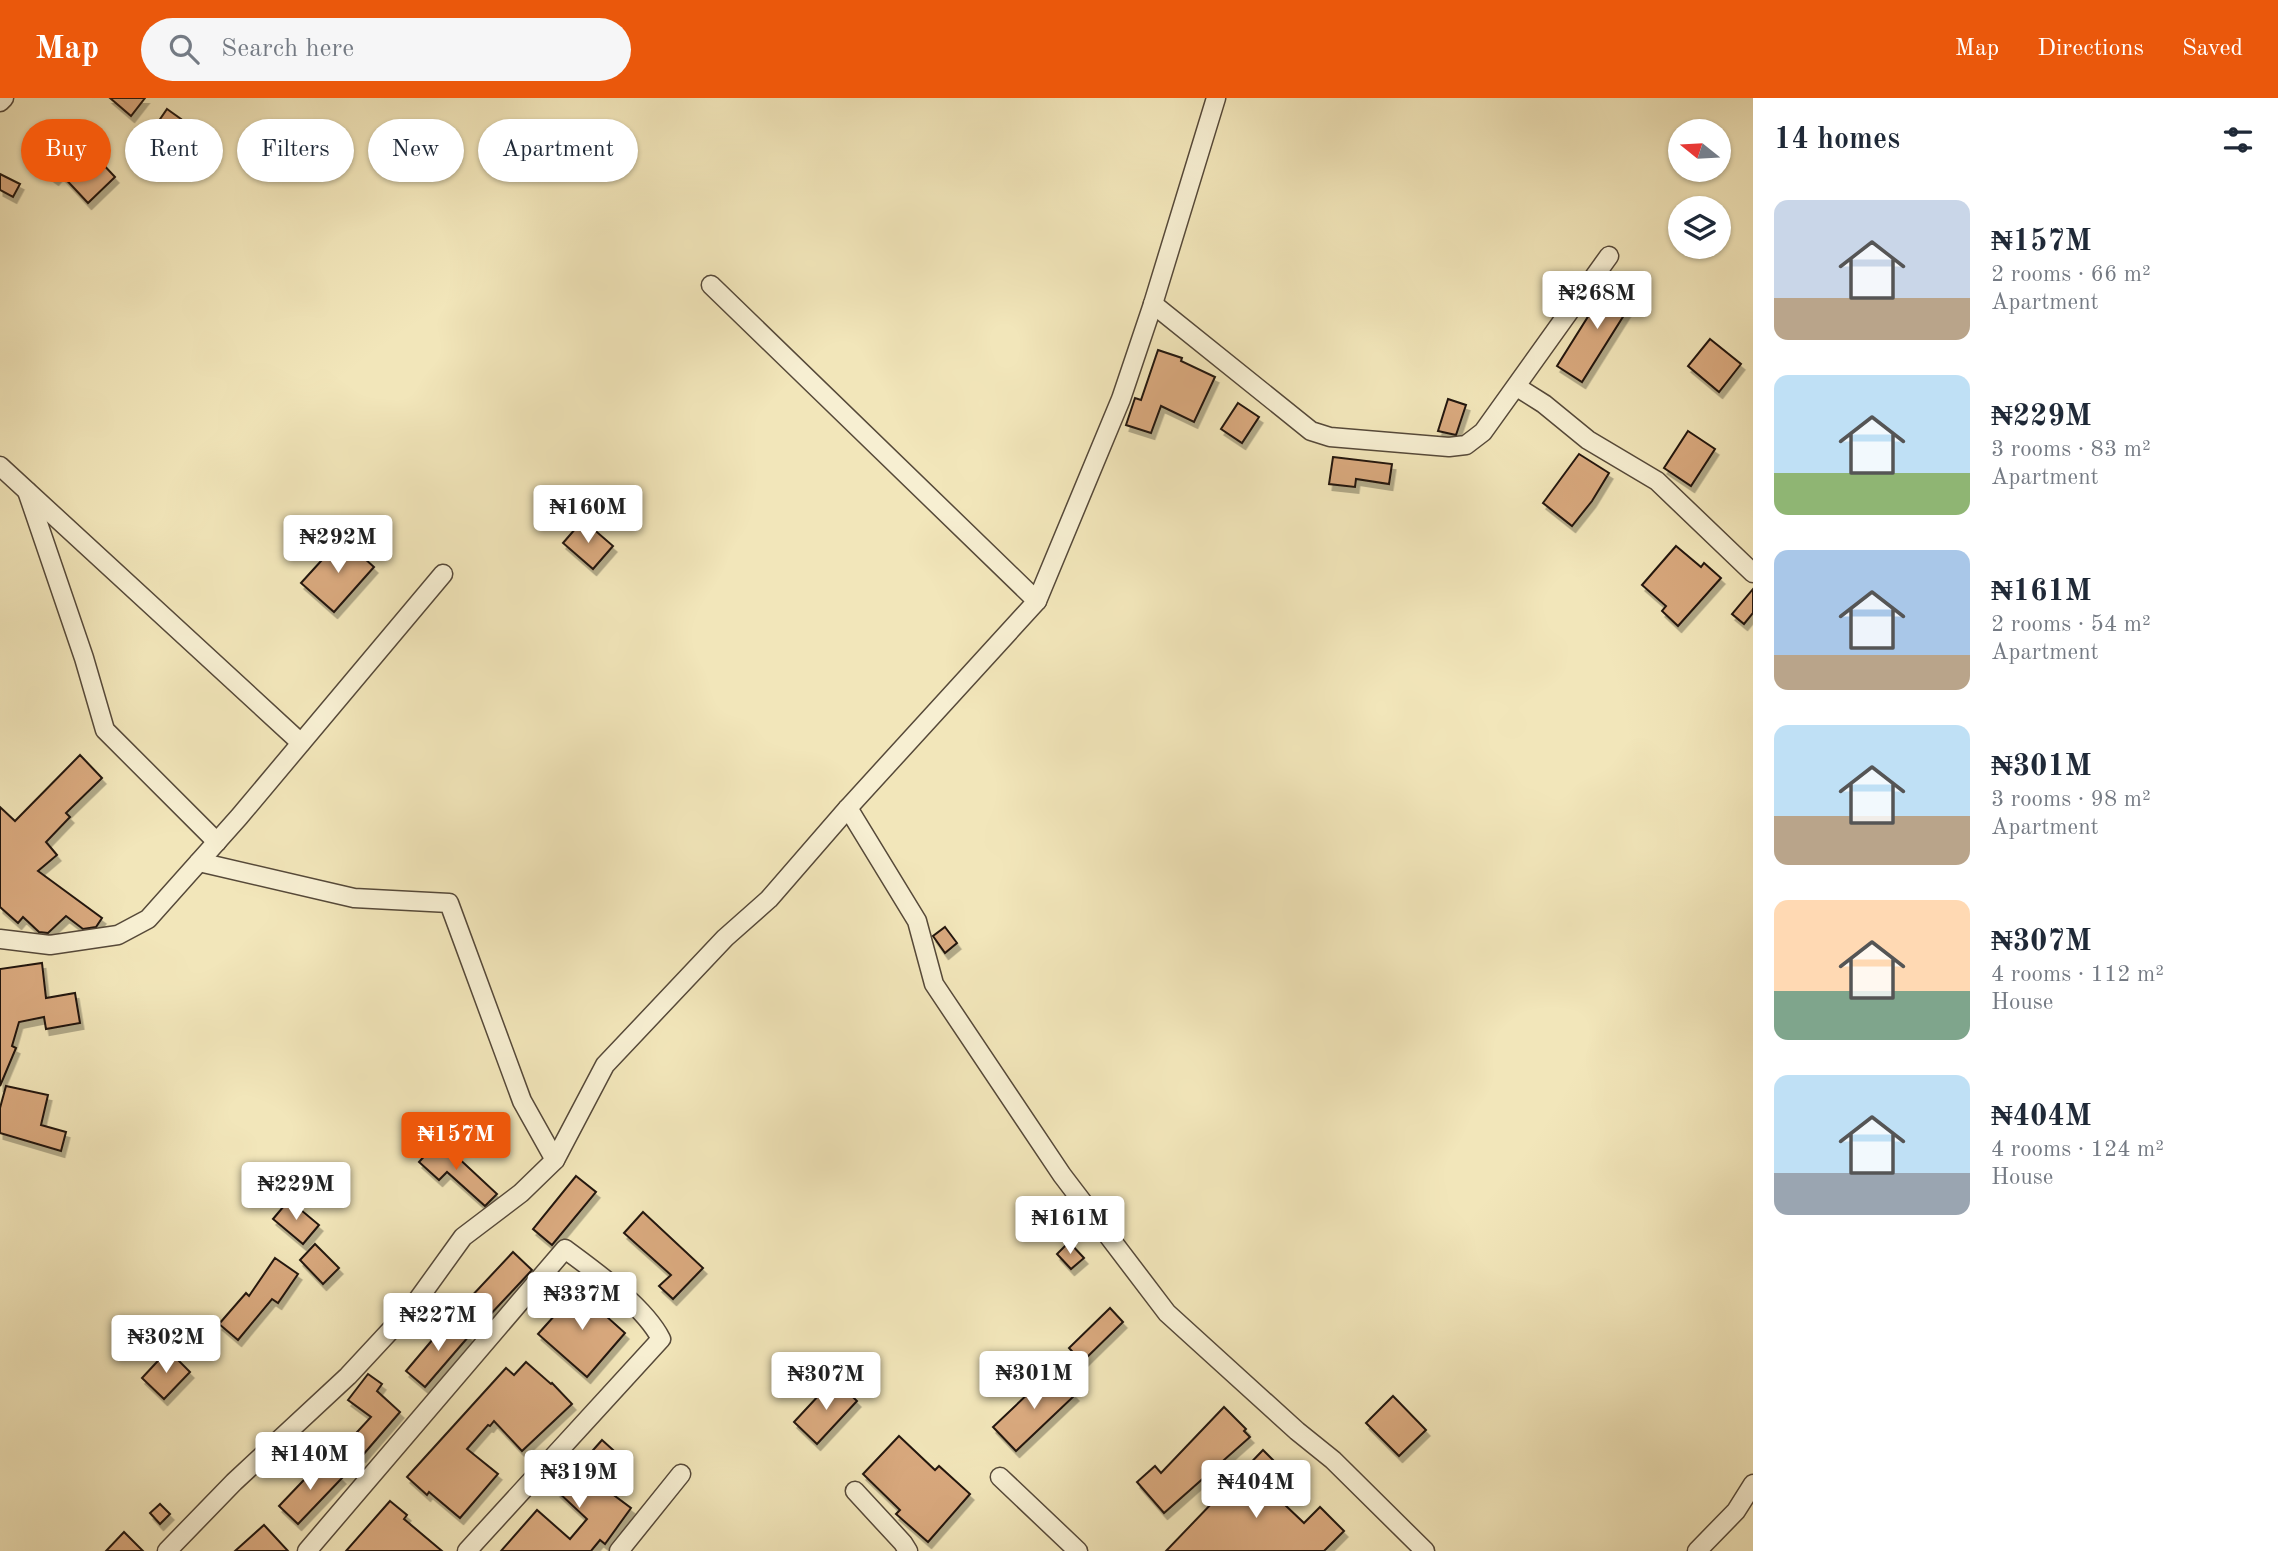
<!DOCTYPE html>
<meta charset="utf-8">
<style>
body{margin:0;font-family:"Old Standard TT",serif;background:#f6f6f7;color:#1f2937;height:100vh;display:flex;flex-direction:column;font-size:26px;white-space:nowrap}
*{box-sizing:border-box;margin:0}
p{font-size:23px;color:#747a83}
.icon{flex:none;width:38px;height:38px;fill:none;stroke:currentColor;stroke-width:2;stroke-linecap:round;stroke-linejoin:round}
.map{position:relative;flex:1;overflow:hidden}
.panel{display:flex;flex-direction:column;background:#fff;width:525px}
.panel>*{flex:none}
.banner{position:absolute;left:21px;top:21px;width:665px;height:63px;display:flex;gap:14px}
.needle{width:46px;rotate:288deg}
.fabs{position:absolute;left:1668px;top:21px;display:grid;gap:14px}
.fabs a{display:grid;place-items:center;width:63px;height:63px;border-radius:50%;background:#fff;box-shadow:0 2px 5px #0004;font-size:35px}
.price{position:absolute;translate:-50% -60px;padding:0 16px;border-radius:7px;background:#fff;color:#222;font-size:23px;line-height:46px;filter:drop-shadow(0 2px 4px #0008)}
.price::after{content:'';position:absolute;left:50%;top:42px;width:21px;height:16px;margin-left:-10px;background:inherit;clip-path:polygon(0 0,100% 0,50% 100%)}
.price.current{background:#ea580c;color:#fff}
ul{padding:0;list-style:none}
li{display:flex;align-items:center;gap:21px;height:175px;padding:0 21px}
li span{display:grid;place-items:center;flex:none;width:196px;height:140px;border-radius:14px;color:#555}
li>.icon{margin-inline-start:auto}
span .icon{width:84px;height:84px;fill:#fffc;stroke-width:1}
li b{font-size:30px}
h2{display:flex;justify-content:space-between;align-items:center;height:84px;padding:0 21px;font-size:30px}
.pill{padding:0 24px;border-radius:32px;background:#fff;box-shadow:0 2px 5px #0004;font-size:24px;line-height:63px}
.pill.current{background:#ea580c;color:#fff}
header{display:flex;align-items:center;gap:42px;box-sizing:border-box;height:98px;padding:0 35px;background:#ea580c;color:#fff}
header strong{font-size:33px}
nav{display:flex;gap:38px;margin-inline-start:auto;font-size:24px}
.search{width:490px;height:63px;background:#f6f6f7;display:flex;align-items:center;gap:18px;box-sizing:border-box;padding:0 24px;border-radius:38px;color:#747a83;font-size:26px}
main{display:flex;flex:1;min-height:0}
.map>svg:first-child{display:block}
.building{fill:#d9a97e;stroke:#22150e;stroke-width:2;filter:url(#shadow)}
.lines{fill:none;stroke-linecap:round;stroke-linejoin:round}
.street-casing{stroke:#564939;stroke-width:21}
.street{stroke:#f7efd2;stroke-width:18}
</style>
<header>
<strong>Map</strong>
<div class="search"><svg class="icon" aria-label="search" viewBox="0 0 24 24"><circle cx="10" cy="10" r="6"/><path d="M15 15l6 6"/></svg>Search here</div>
<nav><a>Map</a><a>Directions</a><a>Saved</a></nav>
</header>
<main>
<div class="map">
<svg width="1753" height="1453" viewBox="0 0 1753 1453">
<defs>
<filter id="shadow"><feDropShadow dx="3.5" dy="6" stdDeviation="0" flood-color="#0004"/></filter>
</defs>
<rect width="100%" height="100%" fill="#f2e6ba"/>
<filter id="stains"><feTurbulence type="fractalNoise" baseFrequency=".00286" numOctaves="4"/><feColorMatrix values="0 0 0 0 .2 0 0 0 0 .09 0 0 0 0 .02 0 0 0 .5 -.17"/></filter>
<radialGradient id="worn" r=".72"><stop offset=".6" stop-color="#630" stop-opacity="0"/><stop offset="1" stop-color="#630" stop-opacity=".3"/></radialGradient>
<g class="building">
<path d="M110 0H145L131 18Z"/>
<path d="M167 11 181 21 168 40 154 30Z"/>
<path d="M54 38 94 67 99 62 115 79 88 105 60 75 55 81 34 66Z"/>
<path d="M0 76 20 86 13 99 0 92Z"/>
<path d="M1611 182 1636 198 1582 284 1557 268Z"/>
<path d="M1710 241 1741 266 1719 294 1688 268Z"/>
<path d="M1158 252 1182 260 1181 263 1215 279 1194 324 1161 308 1151 335 1126 327 1135 300 1141 302Z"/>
<path d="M1448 301 1466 307 1456 337 1438 333Z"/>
<path d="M1238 305 1259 319 1242 345 1221 331Z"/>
<path d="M1688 333 1715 351 1691 388 1664 370Z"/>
<path d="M1579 356 1609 375 1592 403 1572 428 1543 405Z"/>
<path d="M1333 359 1392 366 1389 386 1356 381 1355 389 1329 386Z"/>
<path d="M583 422 613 448 593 471 563 445Z"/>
<path d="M342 440 374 469 334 514 301 485Z"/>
<path d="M1676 448 1701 469 1704 465 1721 480 1678 528 1662 513 1666 508 1642 487Z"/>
<path d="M1753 491V515L1744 526 1732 516Z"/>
<path d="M80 657 102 680 66 715 70 719 46 744 57 757 38 773 102 820 96 829 83 831 66 818 48 835 39 834 23 819 18 825 0 809V709L15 723Z"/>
<path d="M945 829 957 845 945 855 933 838Z"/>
<path d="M42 865 46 900 75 895 80 925 46 931 44 919 19 924 12 948 16 950 0 988V871Z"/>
<path d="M6 988 48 997 41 1027 66 1034 61 1053 0 1035V1010Z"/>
<path d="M439 1042 497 1096 485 1108 447 1074 439 1082 419 1064Z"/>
<path d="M576 1078 596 1094 552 1147 533 1131Z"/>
<path d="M289 1102 319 1127 303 1146 273 1121Z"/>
<path d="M643 1114 703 1170 673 1201 659 1188 671 1177 624 1135Z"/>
<path d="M1069 1144 1084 1160 1071 1171 1057 1156Z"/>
<path d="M315 1146 339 1170 323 1186 300 1162Z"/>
<path d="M513 1154 532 1172 487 1220 468 1202Z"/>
<path d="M275 1160 298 1176 278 1205 272 1201 238 1242 219 1226 246 1195 249 1198Z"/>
<path d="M582 1187 601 1205 597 1210 625 1235 587 1279 538 1236Z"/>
<path d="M1110 1210 1123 1224 1082 1264 1069 1250Z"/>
<path d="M450 1221 469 1238 425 1289 406 1273Z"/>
<path d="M168 1252 190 1274 164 1301 142 1280Z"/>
<path d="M526 1264 551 1286 552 1285 572 1306 522 1353 494 1323 490 1328 488 1327 467 1351 498 1376 460 1420 429 1394 427 1397 407 1379 506 1270 514 1277Z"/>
<path d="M1052 1273 1075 1297 1016 1353 993 1329Z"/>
<path d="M368 1276 382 1286 377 1293 400 1314 362 1358 347 1345 371 1319 348 1302Z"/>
<path d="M834 1281 857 1303 817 1346 794 1324Z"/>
<path d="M1393 1298 1426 1332 1399 1358 1366 1325Z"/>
<path d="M1224 1309 1246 1331 1244 1333 1250 1339 1164 1415 1137 1384 1155 1368 1161 1375Z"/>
<path d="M899 1338 935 1372 939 1368 970 1396 928 1444 896 1416 900 1412 863 1376Z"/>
<path d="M602 1342 622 1360 599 1386 631 1410 605 1446 600 1442 591 1453H501L537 1412 570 1441 587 1421 557 1393Z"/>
<path d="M1263 1352 1278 1367 1261 1384 1304 1425 1320 1409 1344 1433 1324 1453H1166Z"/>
<path d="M323 1362 342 1380 298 1426 279 1408Z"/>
<path d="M390 1403 407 1417 404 1421 442 1453H346Z"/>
<path d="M160 1406 170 1416 160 1426 150 1415Z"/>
<path d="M264 1427 288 1453H235Z"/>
<path d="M124 1434 143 1453H106Z"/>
</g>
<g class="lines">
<defs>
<g id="street">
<path d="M0 4 4 0"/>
<path d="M711 187 1037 503"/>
<path d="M1153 206 1311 333 1330 339 1449 349 1466 347 1483 334 1609 158"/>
<path d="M1517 289 1544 306 1588 342 1657 383 1753 475"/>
<path d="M0 368 301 645"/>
<path d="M27 393 84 560 105 632 217 744"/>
<path d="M848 710 917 823 934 886 1062 1077 1167 1215 1297 1333 1333 1362 1425 1453"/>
<path d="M199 764 354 800 449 805 522 1003 555 1062"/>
<path d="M0 841 50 847 118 837 148 821 239 719 443 476"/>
<path d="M1000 1379 1078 1453"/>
<path d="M855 1393 903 1445 908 1453"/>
<path d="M167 1453 234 1384 348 1278 414 1207 463 1139 521 1095 555 1062 605 967 725 840 769 801 848 710 1037 503 1121 301 1153 206 1216 0"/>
<path d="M307 1453 565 1151C596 1174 644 1208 661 1241L467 1453"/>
<path d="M619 1453 681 1376"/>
<path d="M1697 1453 1736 1413 1753 1386"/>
</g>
</defs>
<use href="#street" class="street-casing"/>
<use href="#street" class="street"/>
</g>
<rect width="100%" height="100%" filter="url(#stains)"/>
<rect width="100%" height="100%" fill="url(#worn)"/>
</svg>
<div class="fabs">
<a><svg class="needle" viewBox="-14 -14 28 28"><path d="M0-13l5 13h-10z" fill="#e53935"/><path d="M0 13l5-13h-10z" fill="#747a83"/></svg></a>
<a><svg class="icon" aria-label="layers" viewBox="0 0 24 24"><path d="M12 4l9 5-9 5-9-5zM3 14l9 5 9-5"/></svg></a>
</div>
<b class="price" style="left:1597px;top:233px">₦268M</b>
<b class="price" style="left:588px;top:447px">₦160M</b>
<b class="price" style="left:338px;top:477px">₦292M</b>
<b class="price current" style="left:456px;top:1074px">₦157M</b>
<b class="price" style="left:296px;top:1124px">₦229M</b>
<b class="price" style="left:1070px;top:1158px">₦161M</b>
<b class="price" style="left:582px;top:1234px">₦337M</b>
<b class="price" style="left:438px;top:1255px">₦227M</b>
<b class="price" style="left:166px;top:1277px">₦302M</b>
<b class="price" style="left:1034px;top:1313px">₦301M</b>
<b class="price" style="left:826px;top:1314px">₦307M</b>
<b class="price" style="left:310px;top:1394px">₦140M</b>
<b class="price" style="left:579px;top:1412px">₦319M</b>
<b class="price" style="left:1256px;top:1422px">₦404M</b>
<div class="banner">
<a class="pill current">Buy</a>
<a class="pill">Rent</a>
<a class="pill">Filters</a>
<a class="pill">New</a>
<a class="pill">Apartment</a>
</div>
</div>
<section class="panel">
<h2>14 homes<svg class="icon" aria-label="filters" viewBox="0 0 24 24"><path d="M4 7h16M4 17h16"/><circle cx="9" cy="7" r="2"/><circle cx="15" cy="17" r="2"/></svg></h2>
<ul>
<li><span style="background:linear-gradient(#c9d6e8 70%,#b9a48a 0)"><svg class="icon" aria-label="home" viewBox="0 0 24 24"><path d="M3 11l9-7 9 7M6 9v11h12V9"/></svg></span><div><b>₦157M</b><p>2 rooms · 66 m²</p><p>Apartment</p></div></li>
<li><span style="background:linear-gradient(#bfe0f5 70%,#8fb573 0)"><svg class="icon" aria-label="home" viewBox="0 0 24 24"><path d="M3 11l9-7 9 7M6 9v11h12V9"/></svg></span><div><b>₦229M</b><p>3 rooms · 83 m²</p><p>Apartment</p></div></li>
<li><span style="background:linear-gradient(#a9c7e8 75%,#b9a48a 0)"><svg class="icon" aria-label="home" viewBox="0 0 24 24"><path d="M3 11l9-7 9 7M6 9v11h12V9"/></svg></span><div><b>₦161M</b><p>2 rooms · 54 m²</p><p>Apartment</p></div></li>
<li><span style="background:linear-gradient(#bfe0f5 65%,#b9a48a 0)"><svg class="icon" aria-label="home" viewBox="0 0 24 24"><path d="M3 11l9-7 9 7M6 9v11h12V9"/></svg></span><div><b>₦301M</b><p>3 rooms · 98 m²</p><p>Apartment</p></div></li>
<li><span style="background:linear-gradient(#ffd9b3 65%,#7fa58c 0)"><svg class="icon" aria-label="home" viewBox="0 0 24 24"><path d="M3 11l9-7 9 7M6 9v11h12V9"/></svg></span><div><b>₦307M</b><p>4 rooms · 112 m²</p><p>House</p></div></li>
<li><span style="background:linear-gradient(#bfe0f5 70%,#9aa5b1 0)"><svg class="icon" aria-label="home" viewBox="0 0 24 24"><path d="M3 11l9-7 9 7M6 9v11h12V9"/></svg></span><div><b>₦404M</b><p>4 rooms · 124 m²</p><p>House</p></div></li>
</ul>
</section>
</main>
